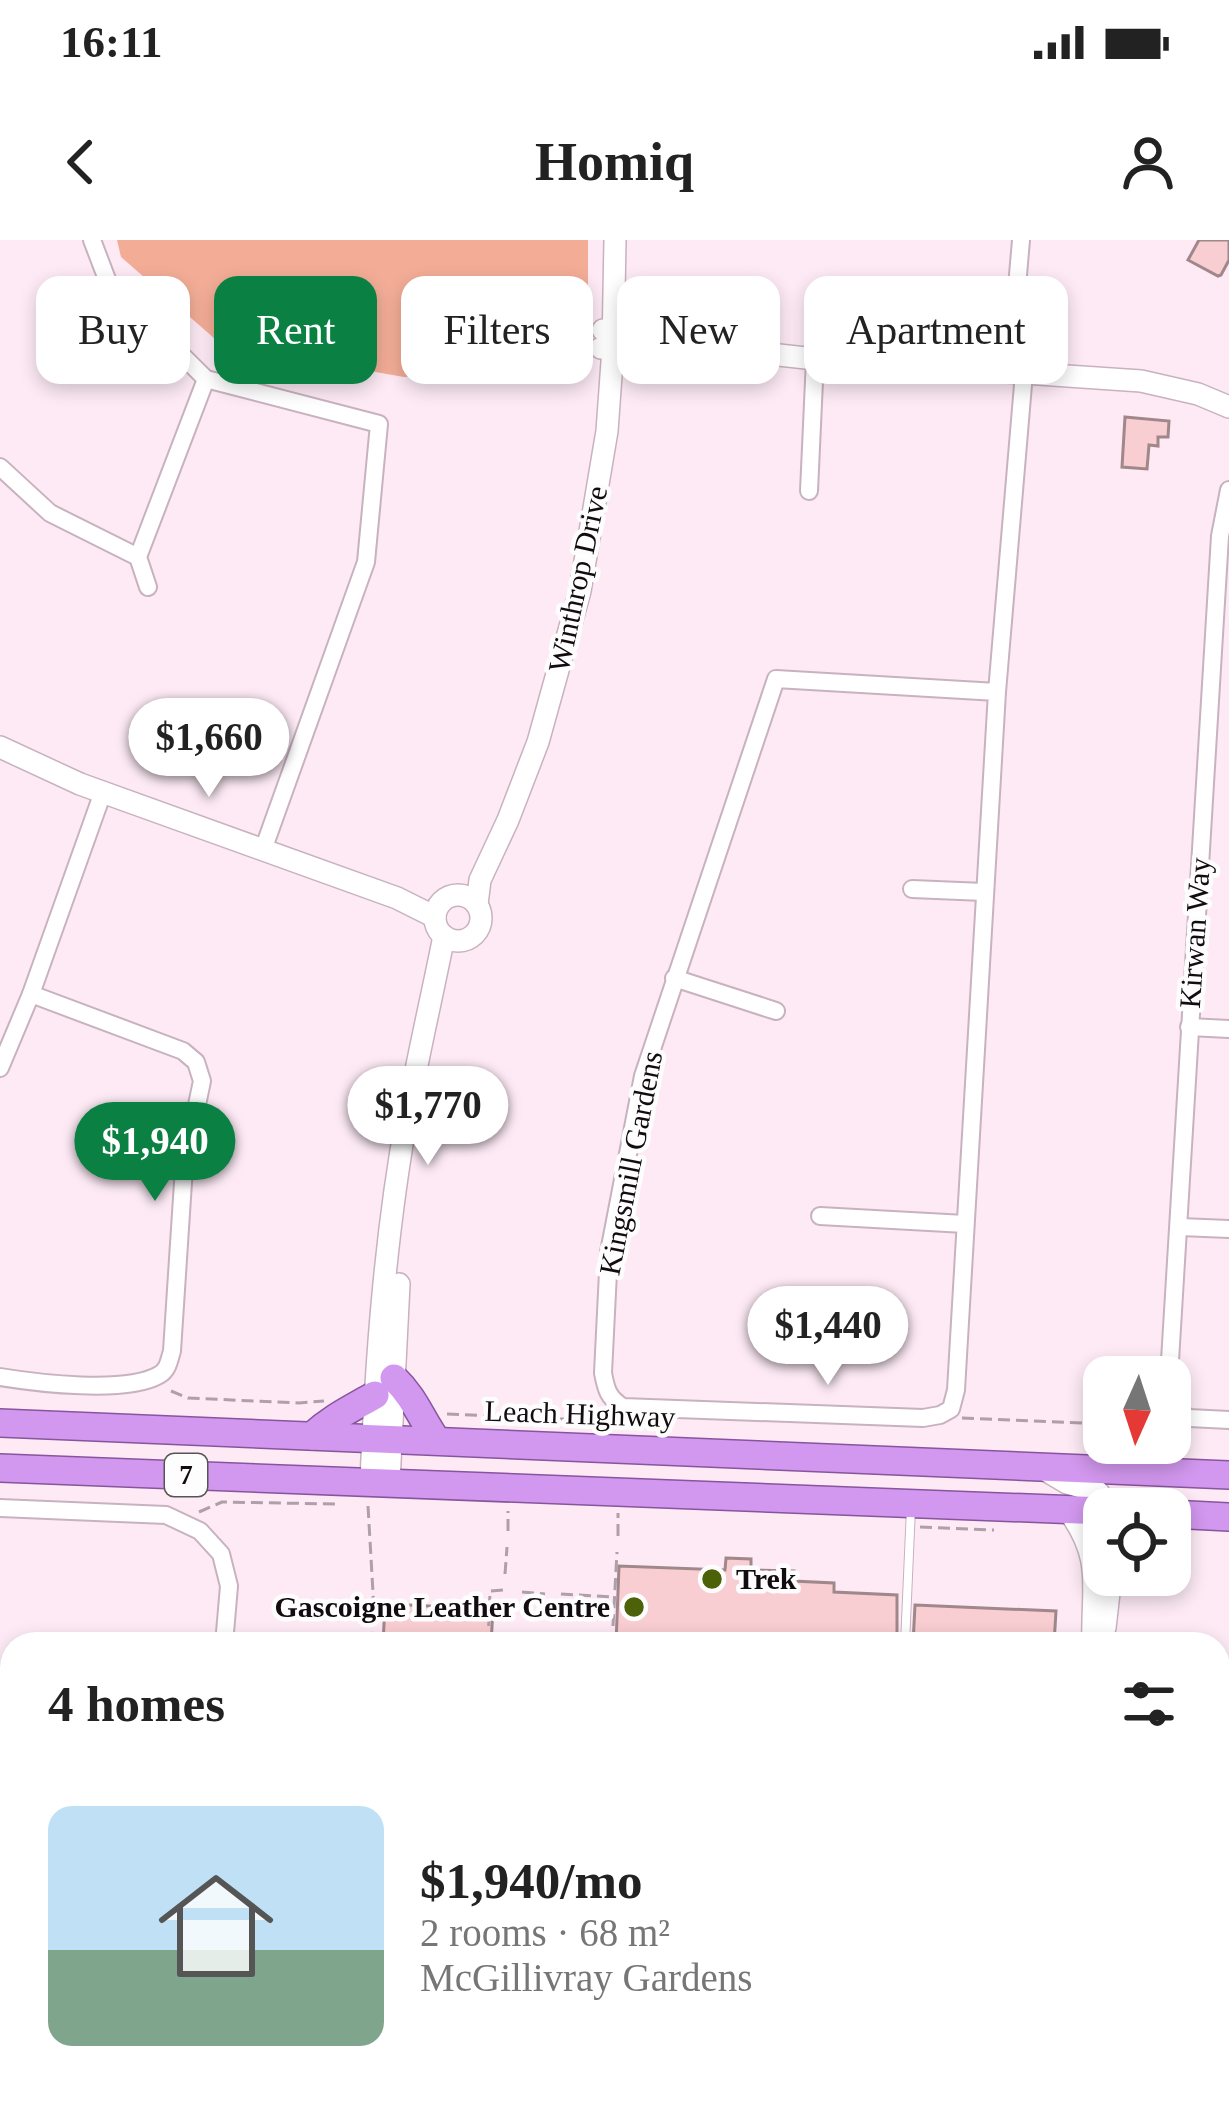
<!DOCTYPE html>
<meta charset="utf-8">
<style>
body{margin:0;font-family:Georgia,serif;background:#f2f2f2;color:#222;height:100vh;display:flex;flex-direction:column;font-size:45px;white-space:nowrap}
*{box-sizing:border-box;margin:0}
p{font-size:39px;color:#767676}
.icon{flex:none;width:66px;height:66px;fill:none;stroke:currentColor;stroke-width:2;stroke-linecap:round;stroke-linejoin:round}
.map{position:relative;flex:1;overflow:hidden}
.panel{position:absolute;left:0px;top:1392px;width:1230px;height:471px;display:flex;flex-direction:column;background:#fff;border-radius:36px 36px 0 0;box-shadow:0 6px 18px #0003}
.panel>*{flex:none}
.banner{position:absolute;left:36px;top:36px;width:1158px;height:108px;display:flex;gap:24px}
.needle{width:78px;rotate:183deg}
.tools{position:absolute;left:1083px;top:1116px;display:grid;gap:24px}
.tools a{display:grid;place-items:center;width:108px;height:108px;border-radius:24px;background:#fff;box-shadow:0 6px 18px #0003;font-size:60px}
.price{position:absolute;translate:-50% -102px;padding:0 27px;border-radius:42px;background:#fff;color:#222;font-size:39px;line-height:78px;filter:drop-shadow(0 3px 6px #0008)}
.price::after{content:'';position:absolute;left:50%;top:72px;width:36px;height:27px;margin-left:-18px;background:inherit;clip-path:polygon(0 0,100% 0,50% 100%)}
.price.selected{background:#0b8043;color:#fff}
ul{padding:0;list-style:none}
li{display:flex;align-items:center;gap:36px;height:300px;padding:0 48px}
li span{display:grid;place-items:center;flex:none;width:336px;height:240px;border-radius:24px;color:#555}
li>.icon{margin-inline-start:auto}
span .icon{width:144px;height:144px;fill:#fffc;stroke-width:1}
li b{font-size:51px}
h2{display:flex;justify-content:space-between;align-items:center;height:144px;padding:0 48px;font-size:51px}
.pill{padding:0 42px;border-radius:24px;background:#fff;box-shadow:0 6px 18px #0003;font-size:42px;line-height:108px}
.pill.selected{background:#0b8043;color:#fff}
.status{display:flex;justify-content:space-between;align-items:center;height:84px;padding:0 60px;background:#fff;direction:ltr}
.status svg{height:33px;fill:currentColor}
header{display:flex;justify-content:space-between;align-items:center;height:156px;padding:0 48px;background:#fff;font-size:54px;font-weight:700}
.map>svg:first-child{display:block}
.green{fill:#f3ad97}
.building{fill:#f9ced3;stroke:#a0878a;stroke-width:3}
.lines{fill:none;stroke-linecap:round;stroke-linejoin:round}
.service-casing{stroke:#c8b2bf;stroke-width:10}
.minor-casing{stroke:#c8b2bf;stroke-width:20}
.tertiary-casing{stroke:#c8b2bf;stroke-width:24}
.trunk-casing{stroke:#87559d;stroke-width:30}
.path{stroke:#ae9fa8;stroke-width:3;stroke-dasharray:12 6;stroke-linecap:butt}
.service{stroke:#fff;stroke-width:8}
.minor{stroke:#fff;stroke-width:16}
.tertiary{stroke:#fff;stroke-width:21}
.trunk{stroke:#d297ee;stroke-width:27}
.poi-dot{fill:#4d6108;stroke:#fdfdfd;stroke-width:4.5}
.labels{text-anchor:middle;stroke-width:9;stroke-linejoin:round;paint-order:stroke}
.shield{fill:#fdfdfd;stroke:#585456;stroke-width:3}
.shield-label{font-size:27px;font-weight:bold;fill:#120b0f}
.street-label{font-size:30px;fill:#120b0f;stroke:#fdfdfd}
.poi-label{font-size:30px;font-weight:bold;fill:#120b0f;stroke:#fdfdfd;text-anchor:start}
</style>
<div class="status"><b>16:11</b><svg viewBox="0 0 49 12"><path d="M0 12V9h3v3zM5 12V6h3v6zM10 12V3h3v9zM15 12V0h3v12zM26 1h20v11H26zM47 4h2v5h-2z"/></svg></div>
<header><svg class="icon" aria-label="back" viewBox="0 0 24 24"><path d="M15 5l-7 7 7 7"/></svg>Homiq<svg class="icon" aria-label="person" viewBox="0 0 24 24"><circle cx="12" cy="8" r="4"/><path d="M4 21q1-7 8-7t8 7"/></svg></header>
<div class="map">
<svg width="1229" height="1861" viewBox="0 0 1229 1861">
<rect width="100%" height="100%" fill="#fdeaf5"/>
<path class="green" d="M117 0H588V134L404 137 222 105 121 17Z"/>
<g class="building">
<path d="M1199 0H1229V20L1221 35 1218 36 1188 20Z"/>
<path d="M1125 177 1169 181 1168 197H1158V206L1149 205 1147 229 1122 227Z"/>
<path d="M726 1318 751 1319V1330L794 1331 793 1341 834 1343V1352L897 1355V1404H616L619 1326 725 1330Z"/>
<path d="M385 1364 493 1369 491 1404H383Z"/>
<path d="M915 1365 1056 1371 1054 1404H913Z"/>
</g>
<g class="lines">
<defs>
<g id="service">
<path d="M905 1404 911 1268"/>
<path d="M438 1851 478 1861"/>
</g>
<g id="minor">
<path d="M92 0 108 42 206 139 379 184 366 322 263 610"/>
<path d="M1016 58 1021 0"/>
<path d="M0 227 50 273 138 317"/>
<path d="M809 251 815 119"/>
<path d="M148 347 138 317 206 139"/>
<path d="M997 452 776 439 643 836 609 1012 603 1133C606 1149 608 1158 623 1167L923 1178 940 1175 951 1169 956 1150 997 452 1024 133"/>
<path d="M912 649 984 652"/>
<path d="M674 738 776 771"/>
<path d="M1189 787 1229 789"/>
<path d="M0 828 31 754 103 552"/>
<path d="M820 976 965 984"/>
<path d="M1180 987 1229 989"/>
<path d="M0 1137C37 1143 126 1154 159 1135 168 1130 169 1121 172 1111L184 927 202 841 196 822 183 811 31 754"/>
<path d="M1169 1137 1220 296 1229 250"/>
<path d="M1170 1166 1189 1178 1229 1180"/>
<path d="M0 1268 166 1275 200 1291 221 1314 229 1346 224 1404"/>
<path d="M0 1645 12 1540"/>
<path d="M148 1861 161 1851"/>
</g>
<g id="tertiary">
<path d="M603 90 673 96 682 99"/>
<path d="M601 108 670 110 699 106 815 119 1141 141 1198 154 1229 167"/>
<path d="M0 507 80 544 397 658 435 677"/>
<circle cx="458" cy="678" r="23"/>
<path d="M477 664 480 640 508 580 538 502 580 351 607 191 613 108 615 0"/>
<path d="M1040 1227 1067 1243 1098 1252 1110 1269"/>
<path d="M371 1241C376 1120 385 996 407 876 418 816 432 756 444 696"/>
<path d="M389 1242 399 1044"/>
<path d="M1068 1270C1105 1321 1091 1347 1093 1404"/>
<path d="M1105 1388 1111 1335"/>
<path d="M1078 1861 1080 1851"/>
</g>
<g id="trunk">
<path d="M394 1138C414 1157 421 1178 437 1201"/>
<path d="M0 1183 1229 1235"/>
<path d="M312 1196C333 1177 351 1169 375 1155"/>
<path d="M0 1228 1104 1271"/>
<path d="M1170 1274 1229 1277"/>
</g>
</defs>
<use href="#service" class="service-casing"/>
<use href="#minor" class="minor-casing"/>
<use href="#tertiary" class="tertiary-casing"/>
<use href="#trunk" class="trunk-casing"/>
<g class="path">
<path d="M1001 114 1013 71"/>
<path d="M171 1151 188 1158 299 1163 324 1161"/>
<path d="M447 1174 584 1180 601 1168"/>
<path d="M962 1178 1104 1184"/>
<path d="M1115 1203 1133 1208"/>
<path d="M368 1266 374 1370 372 1404"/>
<path d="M1134 1269 1135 1253"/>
<path d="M199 1272 222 1262 337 1264"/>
<path d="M920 1287 994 1290"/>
<path d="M508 1291V1271"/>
<path d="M618 1296V1273"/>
<path d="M505 1334 507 1307"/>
<path d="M522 1352 545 1354"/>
<path d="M561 1354 613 1357"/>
<path d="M488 1404 490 1351 504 1350"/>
<path d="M612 1404 617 1312"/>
<path d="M346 1861V1851"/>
<path d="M400 1861V1859"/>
</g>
<use href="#service" class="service"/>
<use href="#minor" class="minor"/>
<use href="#tertiary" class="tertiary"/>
<use href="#trunk" class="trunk"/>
</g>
<g class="poi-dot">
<circle cx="712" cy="1339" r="12"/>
<circle cx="634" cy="1367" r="12"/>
</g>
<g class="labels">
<rect class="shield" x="165" y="1214" width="42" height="42" rx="9"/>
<g class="shield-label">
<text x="186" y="1244">7</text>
</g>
<g class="street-label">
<text transform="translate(578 339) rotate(-78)" y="10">Winthrop Drive</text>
<text transform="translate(1195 693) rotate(-86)" y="10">Kirwan Way</text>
<text transform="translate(631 923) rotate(-79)" y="10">Kingsmill Gardens</text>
<text transform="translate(580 1174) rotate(2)" y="10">Leach Highway</text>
</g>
<g class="poi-label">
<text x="736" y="1349">Trek</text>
<text x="610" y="1377" text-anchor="end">Gascoigne Leather Centre</text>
</g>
</g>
</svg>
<div class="tools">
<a><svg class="needle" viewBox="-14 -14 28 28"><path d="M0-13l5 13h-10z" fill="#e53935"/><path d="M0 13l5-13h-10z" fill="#767676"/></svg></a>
<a><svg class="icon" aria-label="locate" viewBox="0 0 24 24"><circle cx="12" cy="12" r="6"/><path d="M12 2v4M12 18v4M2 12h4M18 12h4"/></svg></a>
</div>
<b class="price" style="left:209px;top:560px">$1,660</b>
<b class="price" style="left:428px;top:928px">$1,770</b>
<b class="price selected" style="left:155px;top:964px">$1,940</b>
<b class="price" style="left:828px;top:1148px">$1,440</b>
<div class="banner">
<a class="pill">Buy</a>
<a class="pill selected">Rent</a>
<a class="pill">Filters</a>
<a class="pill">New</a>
<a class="pill">Apartment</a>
</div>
<section class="panel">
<h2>4 homes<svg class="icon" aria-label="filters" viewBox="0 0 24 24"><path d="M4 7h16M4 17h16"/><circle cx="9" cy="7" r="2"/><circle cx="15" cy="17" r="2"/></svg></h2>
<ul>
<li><span style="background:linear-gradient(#bfe0f5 60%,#7fa58c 0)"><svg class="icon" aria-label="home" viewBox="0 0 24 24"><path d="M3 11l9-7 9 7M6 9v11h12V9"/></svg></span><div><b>$1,940/mo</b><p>2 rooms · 68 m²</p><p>McGillivray Gardens</p></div></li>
</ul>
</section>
</div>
